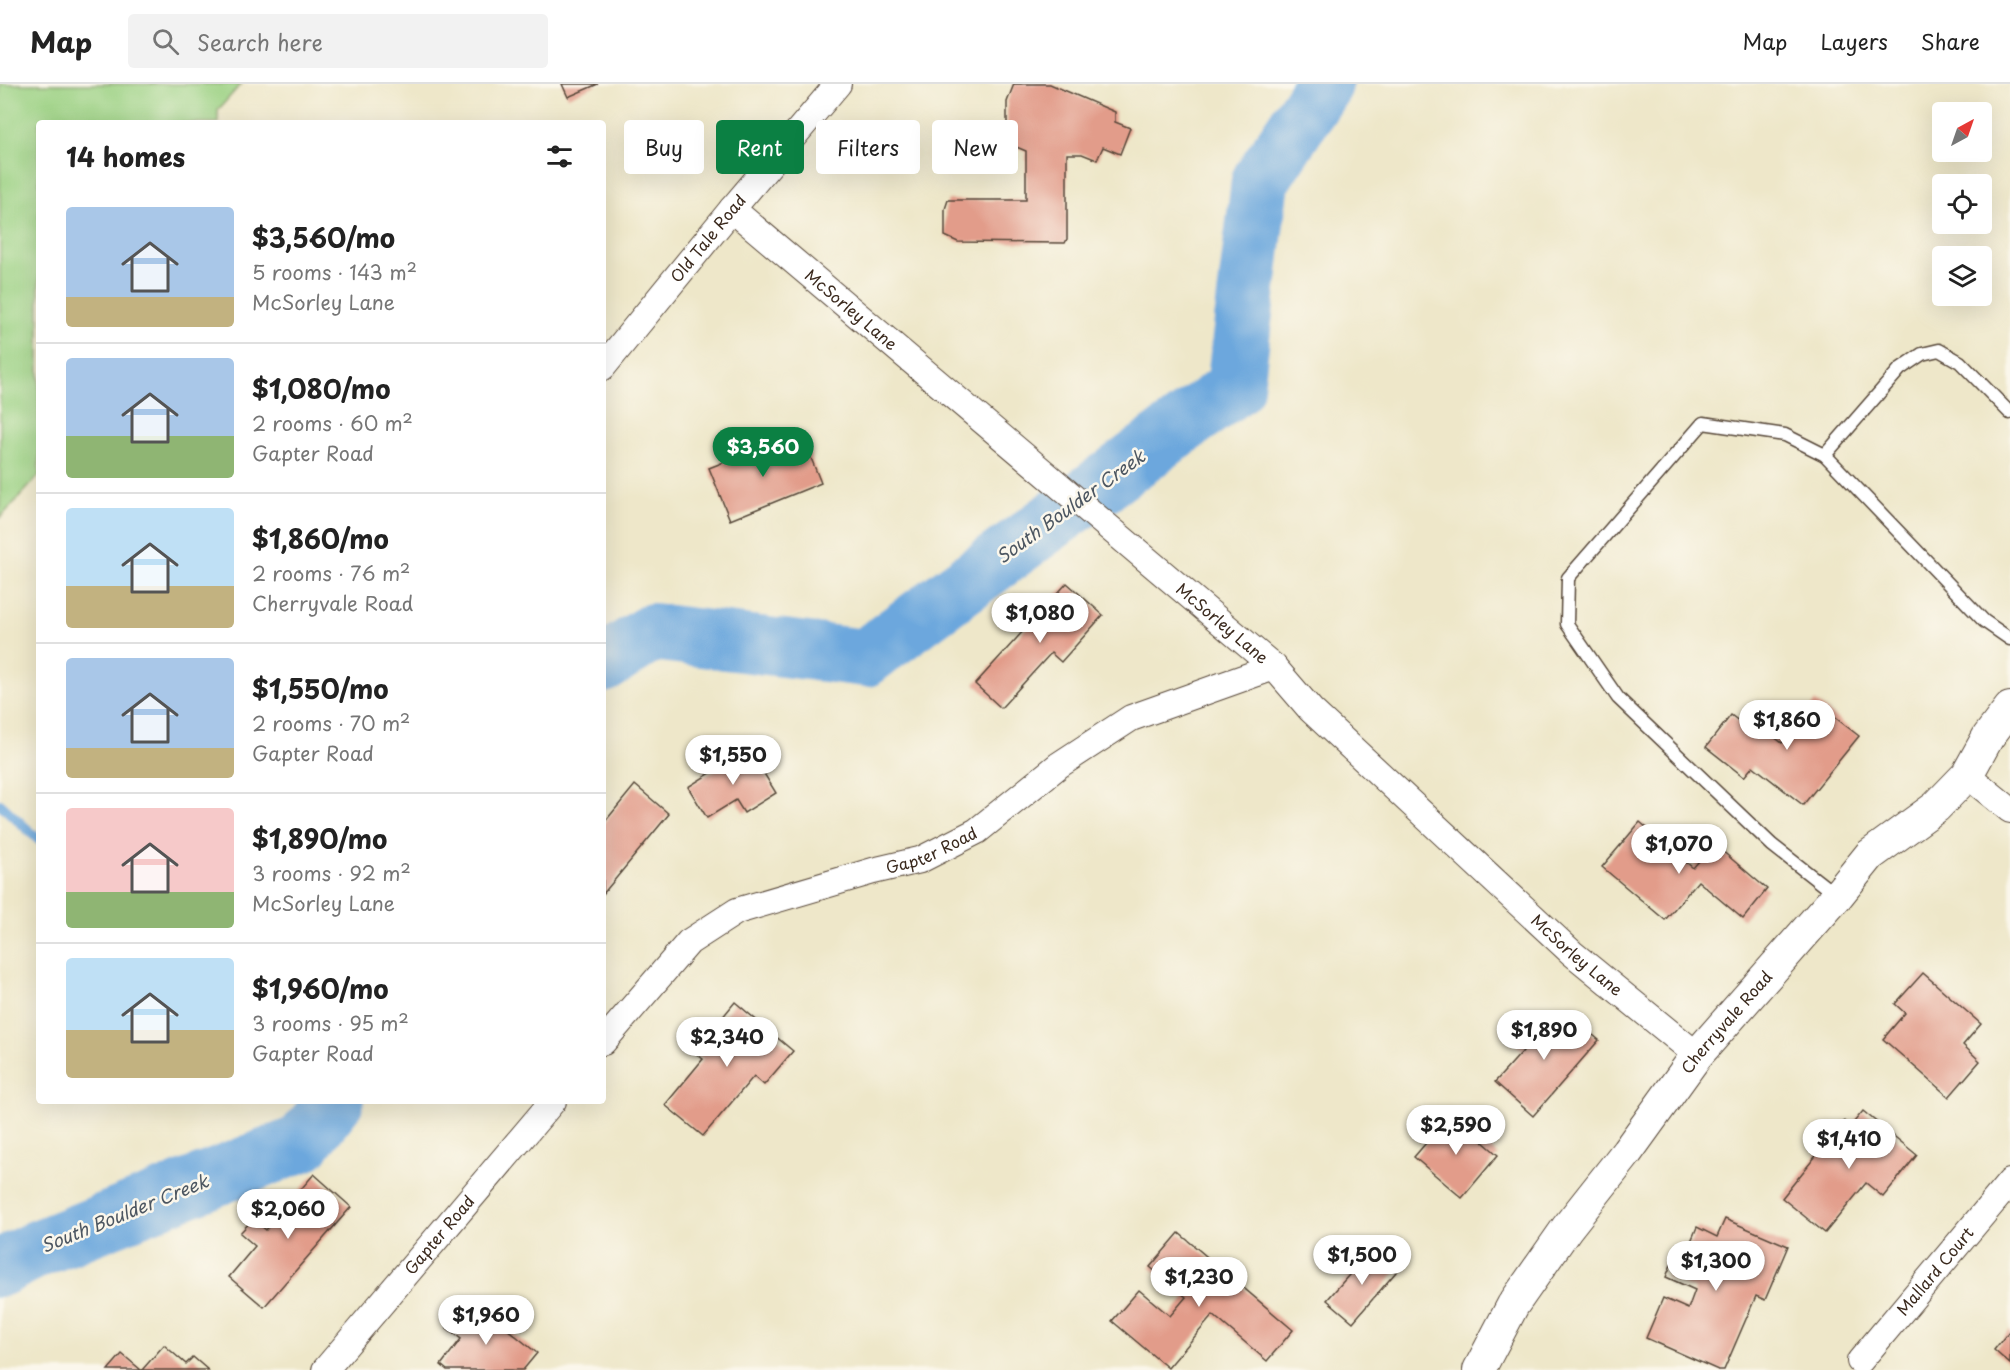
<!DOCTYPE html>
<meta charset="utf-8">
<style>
body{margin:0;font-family:"Playpen Sans",sans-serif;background:#f2f2f2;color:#222;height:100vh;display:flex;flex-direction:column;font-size:22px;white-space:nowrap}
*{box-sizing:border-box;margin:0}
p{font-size:20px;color:#767676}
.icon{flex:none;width:33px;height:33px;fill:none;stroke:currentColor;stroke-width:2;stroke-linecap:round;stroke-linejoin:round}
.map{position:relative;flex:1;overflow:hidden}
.panel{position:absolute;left:36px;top:36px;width:570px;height:984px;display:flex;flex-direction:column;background:#fff;border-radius:6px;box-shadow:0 6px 24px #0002}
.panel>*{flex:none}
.hud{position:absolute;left:624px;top:36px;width:570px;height:54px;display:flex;gap:12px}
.needle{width:39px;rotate:40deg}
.tools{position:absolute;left:1932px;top:18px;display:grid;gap:12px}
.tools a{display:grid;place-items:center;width:60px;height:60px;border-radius:6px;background:#fff;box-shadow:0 6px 24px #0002;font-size:30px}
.price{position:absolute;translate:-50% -51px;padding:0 14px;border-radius:21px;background:#fff;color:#222;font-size:20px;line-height:39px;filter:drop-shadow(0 2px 3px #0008)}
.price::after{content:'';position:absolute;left:50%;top:36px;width:18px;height:14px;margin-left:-9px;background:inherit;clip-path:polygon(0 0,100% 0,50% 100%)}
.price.active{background:#0b8043;color:#fff}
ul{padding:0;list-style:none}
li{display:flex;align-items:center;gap:18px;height:150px;padding:0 30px}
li+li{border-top:2px solid #e0e0e0}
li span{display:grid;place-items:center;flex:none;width:168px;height:120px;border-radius:6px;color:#555}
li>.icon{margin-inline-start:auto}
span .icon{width:72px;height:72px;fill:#fffc;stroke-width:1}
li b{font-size:26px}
h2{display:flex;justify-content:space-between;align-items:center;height:72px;padding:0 30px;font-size:26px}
.pill{padding:0 21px;border-radius:6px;background:#fff;box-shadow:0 6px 24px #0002;font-size:21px;line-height:54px}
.pill.active{background:#0b8043;color:#fff}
header{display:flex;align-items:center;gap:36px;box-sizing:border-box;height:84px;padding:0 30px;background:#fff;border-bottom:2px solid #e0e0e0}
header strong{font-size:28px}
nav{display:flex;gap:33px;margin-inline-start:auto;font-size:21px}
.search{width:420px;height:54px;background:#f2f2f2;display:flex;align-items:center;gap:15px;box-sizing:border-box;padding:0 21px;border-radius:6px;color:#767676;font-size:22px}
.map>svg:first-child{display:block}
.green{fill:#9bd183;stroke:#6b7e50;stroke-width:1.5}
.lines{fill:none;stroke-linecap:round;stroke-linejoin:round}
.stream{stroke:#6ca7dd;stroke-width:10}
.river{stroke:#6ca7dd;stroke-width:58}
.building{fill:#e29c8a}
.service-casing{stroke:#564638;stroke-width:15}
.minor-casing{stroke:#564638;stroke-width:28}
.tertiary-casing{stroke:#564638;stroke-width:34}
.service{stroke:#fff;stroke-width:12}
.minor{stroke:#fff;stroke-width:26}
.tertiary{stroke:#fff;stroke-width:32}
.labels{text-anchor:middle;stroke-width:5;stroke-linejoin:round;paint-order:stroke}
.street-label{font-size:16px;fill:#3b2a1e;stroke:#fbf7ec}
.water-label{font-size:18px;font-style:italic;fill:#4c5661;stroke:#fbf7ec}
</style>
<header>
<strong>Map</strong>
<div class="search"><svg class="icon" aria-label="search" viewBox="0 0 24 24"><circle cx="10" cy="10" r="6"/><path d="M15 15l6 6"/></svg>Search here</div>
<nav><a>Map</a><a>Layers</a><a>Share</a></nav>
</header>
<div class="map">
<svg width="2010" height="1286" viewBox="0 0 2010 1286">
<rect width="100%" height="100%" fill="#fbf7ec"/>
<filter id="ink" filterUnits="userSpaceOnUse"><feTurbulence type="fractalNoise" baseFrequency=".0167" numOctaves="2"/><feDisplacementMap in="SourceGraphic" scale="12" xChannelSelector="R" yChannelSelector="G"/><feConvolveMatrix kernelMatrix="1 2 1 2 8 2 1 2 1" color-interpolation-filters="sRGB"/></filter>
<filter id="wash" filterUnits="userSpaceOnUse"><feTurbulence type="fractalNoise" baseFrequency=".008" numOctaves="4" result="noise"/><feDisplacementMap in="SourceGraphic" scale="24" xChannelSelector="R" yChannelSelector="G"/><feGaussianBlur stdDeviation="1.35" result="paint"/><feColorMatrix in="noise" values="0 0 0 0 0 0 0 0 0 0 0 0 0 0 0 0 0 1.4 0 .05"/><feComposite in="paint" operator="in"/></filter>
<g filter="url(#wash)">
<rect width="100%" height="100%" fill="#eee7c9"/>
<path class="green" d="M0 0H241L218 26V39H39V392L0 434Z"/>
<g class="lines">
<path class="stream" d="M0 720 39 756"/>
<g class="river">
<path d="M603 580 653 548 865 574 1235 303 1260 97 1324 0"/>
<path d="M0 1184 37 1165 302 1059 335 1017"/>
</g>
</g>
<g id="blocks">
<g class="building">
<path d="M562 0H598L568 13Z"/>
<path d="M1014 0H1050L1115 28V38L1130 44 1120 70 1103 63 1097 76 1082 70H1067V155L1065 159 958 158 945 152V125L948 116H1026V67L1007 59V18Z"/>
<path d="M775 358 780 369 805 359 821 399 730 436 709 384Z"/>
<path d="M1067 499 1103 531 1061 578 1051 569 1001 624 975 600Z"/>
<path d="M1815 618 1859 652 1803 721 1753 682 1744 693 1706 663 1731 631 1758 652 1764 645 1782 659Z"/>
<path d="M749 665 776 709 744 729 736 716 707 734 688 703Z"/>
<path d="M635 701 669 730 603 810V740Z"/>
<path d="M1640 738 1693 784 1714 760 1767 805 1743 835 1698 797 1665 836 1602 783Z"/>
<path d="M1923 889 1981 940 1963 961 1980 977 1949 1013 1883 955 1905 929 1895 920Z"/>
<path d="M735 918 793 967 764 1001 754 992 703 1052 665 1021 703 975 694 968Z"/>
<path d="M1568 930 1599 956 1533 1032 1495 998 1523 967 1510 955 1529 933 1549 951Z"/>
<path d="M1863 1027 1917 1071 1883 1113 1866 1099 1825 1149 1782 1114 1844 1037 1850 1043Z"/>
<path d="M1451 1030 1498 1071 1462 1114 1414 1073Z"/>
<path d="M314 1090 351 1123 264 1223 229 1193 255 1162 240 1149 253 1135 266 1146Z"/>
<path d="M1725 1135 1788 1162 1765 1216 1756 1212 1724 1286H1718L1646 1254 1663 1214 1688 1225 1695 1206 1666 1193 1680 1159 1689 1162 1697 1143 1717 1153Z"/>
<path d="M1179 1149 1293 1246 1267 1277 1213 1231 1168 1284 1112 1237 1139 1206 1170 1232 1186 1213 1150 1183Z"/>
<path d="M1371 1166 1396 1188 1353 1238 1327 1216Z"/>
<path d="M481 1224 537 1269 523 1286H447L441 1281 461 1255 447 1244 461 1227 471 1236Z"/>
<path d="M2010 1246V1280L1994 1266Z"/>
<path d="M164 1261 186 1280 193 1273 208 1286H142Z"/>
<path d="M122 1270 141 1286H108Z"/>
</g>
</g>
</g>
<g filter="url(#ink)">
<use href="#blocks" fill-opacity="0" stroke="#564638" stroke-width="1.5"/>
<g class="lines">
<defs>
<g id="service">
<path d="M1825 371 1900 285 1922 270 1939 266 1960 278 2010 329"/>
<path d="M1837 812 1772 761 1618 614 1567 540 1568 494 1703 339 1785 351 1825 371 1984 537 2010 555"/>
</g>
<g id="minor">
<path id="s1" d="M732 125 1274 583 1311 626 1572 869 1697 971"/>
<path id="s2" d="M603 283 732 125 838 0"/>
<path d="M1967 691 2010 726"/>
<path id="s3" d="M603 958 689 858 737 827 873 787 920 776 977 747 1059 681 1131 634 1274 583"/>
<path id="s4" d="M1860 1277 2010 1098"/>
<path id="s5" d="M325 1286 553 1017"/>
</g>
<g id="tertiary">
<path id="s6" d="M1479 1286 1513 1221 1567 1144 1627 1068 1697 971 1837 812 1870 771 1936 723 1967 691 1988 653 2010 624"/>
</g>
</defs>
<use href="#service" class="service-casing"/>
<use href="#minor" class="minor-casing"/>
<use href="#tertiary" class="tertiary-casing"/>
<use href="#service" class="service"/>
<use href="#minor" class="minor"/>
<use href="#tertiary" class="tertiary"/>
</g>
</g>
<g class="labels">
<g class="street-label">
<text dy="6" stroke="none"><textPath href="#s2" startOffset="166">Old Tale Road</textPath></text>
<text dy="6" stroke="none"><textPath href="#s1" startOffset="156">McSorley Lane</textPath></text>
<text dy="6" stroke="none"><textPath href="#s1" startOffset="642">McSorley Lane</textPath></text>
<text dy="6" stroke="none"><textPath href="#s3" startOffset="393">Gapter Road</textPath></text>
<text dy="6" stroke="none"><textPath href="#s1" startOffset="1128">McSorley Lane</textPath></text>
<text dy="6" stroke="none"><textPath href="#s6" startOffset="428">Cherryvale Road</textPath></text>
<text dy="6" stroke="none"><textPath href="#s5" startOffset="177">Gapter Road</textPath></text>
<text dy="6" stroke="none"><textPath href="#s4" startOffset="117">Mallard Court</textPath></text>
</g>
<g class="water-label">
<text transform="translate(1071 423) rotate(-36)" y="6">South Boulder Creek</text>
<text transform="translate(125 1130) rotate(-22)" y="6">South Boulder Creek</text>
</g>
</g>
</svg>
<div class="tools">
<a><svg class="needle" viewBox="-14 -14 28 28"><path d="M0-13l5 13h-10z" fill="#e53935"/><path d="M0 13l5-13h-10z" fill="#767676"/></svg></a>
<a><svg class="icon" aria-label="locate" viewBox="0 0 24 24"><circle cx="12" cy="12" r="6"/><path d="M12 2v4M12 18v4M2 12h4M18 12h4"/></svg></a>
<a><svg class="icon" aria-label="layers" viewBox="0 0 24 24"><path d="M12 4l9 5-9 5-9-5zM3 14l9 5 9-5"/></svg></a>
</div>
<b class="price active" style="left:763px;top:394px">$3,560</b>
<b class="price" style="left:1040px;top:560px">$1,080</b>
<b class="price" style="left:1787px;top:667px">$1,860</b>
<b class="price" style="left:733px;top:702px">$1,550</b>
<b class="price" style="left:1679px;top:791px">$1,070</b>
<b class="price" style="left:1544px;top:977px">$1,890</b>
<b class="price" style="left:727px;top:984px">$2,340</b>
<b class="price" style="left:1456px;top:1072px">$2,590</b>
<b class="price" style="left:1849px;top:1086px">$1,410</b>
<b class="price" style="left:288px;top:1156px">$2,060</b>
<b class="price" style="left:1362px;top:1202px">$1,500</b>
<b class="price" style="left:1716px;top:1208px">$1,300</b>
<b class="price" style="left:1199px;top:1224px">$1,230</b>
<b class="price" style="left:486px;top:1262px">$1,960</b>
<div class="hud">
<a class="pill">Buy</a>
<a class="pill active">Rent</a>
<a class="pill">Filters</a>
<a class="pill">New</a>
</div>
<section class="panel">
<h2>14 homes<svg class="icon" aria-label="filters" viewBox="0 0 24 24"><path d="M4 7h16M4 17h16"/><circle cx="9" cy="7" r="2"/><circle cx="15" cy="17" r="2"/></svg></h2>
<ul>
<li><span style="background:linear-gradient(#a9c7e8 75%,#c2b280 0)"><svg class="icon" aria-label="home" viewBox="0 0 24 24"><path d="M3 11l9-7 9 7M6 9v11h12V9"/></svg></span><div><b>$3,560/mo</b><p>5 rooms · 143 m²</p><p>McSorley Lane</p></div></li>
<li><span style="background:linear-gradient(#a9c7e8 65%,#8fb573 0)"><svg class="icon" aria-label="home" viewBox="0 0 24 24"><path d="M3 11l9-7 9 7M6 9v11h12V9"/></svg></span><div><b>$1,080/mo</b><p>2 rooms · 60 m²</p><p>Gapter Road</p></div></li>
<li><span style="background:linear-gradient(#bfe0f5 65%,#c2b280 0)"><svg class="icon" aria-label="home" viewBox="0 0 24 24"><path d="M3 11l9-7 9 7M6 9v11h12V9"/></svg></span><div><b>$1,860/mo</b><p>2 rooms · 76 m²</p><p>Cherryvale Road</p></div></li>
<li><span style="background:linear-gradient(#a9c7e8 75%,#c2b280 0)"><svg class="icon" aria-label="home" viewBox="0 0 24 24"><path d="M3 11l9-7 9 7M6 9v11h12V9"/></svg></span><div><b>$1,550/mo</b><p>2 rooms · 70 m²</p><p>Gapter Road</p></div></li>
<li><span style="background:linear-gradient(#f6c9c9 70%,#8fb573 0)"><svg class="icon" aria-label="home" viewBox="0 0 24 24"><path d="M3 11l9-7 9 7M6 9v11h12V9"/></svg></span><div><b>$1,890/mo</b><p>3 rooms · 92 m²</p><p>McSorley Lane</p></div></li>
<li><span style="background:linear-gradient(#bfe0f5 60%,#c2b280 0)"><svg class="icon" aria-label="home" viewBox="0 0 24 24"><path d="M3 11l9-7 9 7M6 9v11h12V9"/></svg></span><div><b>$1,960/mo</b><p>3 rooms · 95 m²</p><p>Gapter Road</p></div></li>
</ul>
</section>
</div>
